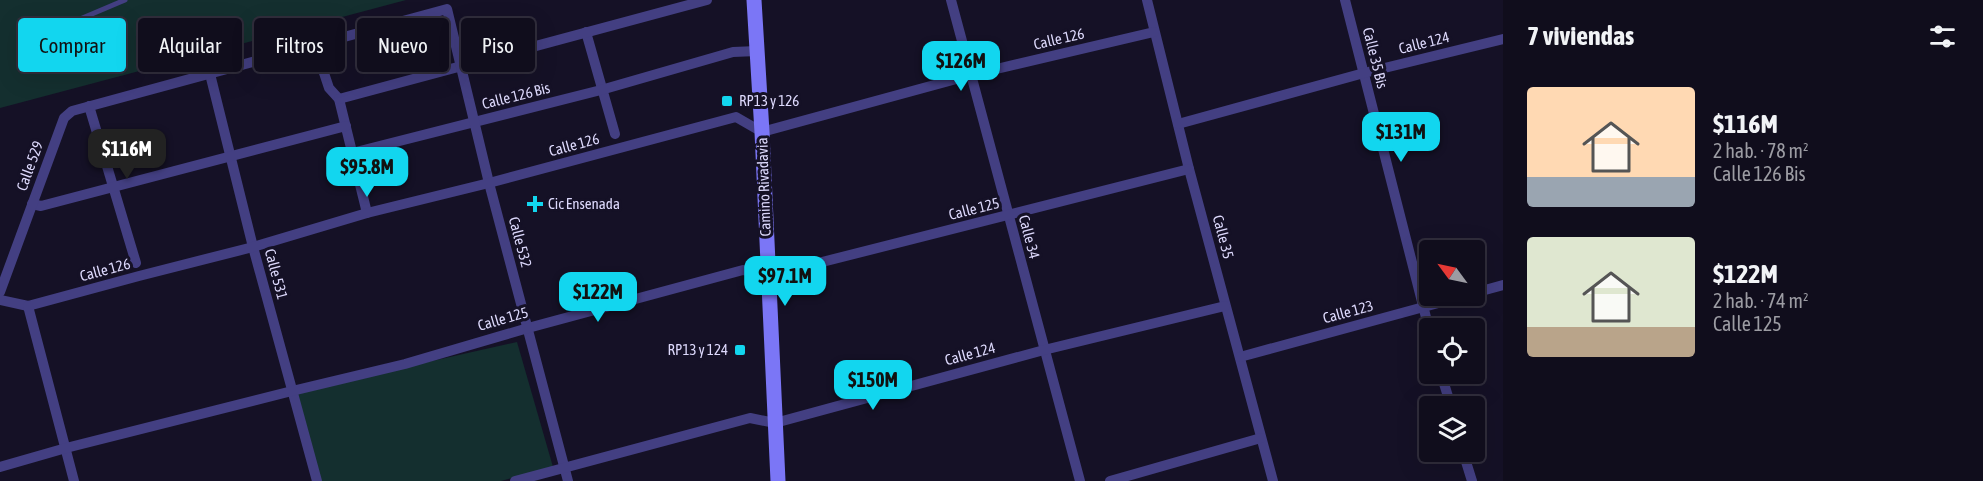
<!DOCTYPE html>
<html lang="es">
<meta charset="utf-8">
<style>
body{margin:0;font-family:"Asap Condensed",sans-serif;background:#1e1b29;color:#f1f3f6;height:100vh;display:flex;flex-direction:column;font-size:22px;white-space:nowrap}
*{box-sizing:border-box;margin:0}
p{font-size:20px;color:#9c9ca3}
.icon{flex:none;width:33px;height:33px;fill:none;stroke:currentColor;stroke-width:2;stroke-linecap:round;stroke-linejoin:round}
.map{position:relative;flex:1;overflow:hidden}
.panel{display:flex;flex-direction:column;background:#100d1c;width:480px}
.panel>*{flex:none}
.hud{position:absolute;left:18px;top:18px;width:570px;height:54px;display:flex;gap:12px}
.needle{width:39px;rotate:303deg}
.tools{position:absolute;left:1419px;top:240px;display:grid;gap:12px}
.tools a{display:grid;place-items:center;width:66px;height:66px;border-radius:6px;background:#100d1c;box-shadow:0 6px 24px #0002,0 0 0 2px #302d3b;font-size:30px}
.price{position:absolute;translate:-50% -51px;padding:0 14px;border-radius:12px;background:#12d6ef;color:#111;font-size:20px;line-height:39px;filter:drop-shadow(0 2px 3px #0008)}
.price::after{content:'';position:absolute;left:50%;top:36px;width:18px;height:14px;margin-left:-9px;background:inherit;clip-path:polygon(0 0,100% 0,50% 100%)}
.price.on{background:#222;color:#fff}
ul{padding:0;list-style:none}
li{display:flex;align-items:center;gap:18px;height:150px;padding:0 24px}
li span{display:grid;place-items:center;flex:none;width:168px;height:120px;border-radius:6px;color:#555}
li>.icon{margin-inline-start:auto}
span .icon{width:72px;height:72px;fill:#fffc;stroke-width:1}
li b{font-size:26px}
h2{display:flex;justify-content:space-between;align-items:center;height:72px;padding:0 24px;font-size:26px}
.tag{padding:0 21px;border-radius:6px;background:#100d1c;box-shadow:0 6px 24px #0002,0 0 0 2px #302d3b;font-size:21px;line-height:54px}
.tag.on{background:#12d6ef;color:#111}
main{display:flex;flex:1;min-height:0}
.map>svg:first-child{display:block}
.green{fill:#142f2f}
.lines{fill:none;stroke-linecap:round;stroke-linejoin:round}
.service{stroke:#433f82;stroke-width:5}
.minor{stroke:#433f82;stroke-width:10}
.secondary{stroke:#7b76f6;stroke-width:15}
.poi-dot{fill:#12d6ef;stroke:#151126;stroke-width:2}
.labels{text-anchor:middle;stroke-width:6;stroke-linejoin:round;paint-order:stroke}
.street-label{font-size:15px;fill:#ddd9fc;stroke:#151126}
.poi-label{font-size:15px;fill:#ddd9fc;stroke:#151126;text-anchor:start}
</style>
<main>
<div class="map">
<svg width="1503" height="481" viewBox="0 0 1503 481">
<rect width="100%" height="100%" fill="#151126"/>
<g class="green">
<path d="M0 0H406L0 108Z"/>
<path d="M517 342 553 467 501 481H320L294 392Z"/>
</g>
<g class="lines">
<path class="service" d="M47 33 125 0"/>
<g class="minor">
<path d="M951 0 1080 481"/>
<path d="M1147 0 1189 169 1273 481"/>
<path d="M1345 0 1430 333"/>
<path d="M586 32 615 134"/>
<path d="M315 46 329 88 339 99 367 213"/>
<path d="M210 74 253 247 317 481"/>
<path d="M339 99 707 0"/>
<path d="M89 106 136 263"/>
<path d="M1178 124 1364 73 1503 39"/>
<path d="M352 153 601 90 733 52 757 51"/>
<path d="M32 204 41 206 346 126"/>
<path d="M0 292 64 118 72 111 447 9 489 183 568 481"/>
<path d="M1474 293 1503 285"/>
<path d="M0 300 28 306 139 276 253 247 367 213 489 183 736 117 762 132 971 75 1154 32"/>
<path d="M28 306 74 481"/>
<path d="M1240 357 1464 296"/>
<path d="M1441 374 1451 406"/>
<path d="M1463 452 1472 481"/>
<path d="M0 467 66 448 292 391 405 364 528 328 743 270 767 276 1189 169"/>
<path d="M515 481 750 418 775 423 1044 350 1225 306"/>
<path d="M1110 481 1261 438"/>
</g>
<path class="secondary" d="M754 0 762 132 778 481"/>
</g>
<g class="poi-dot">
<rect x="721" y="95" width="12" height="12" rx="3"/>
<path d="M532 195h6v6h6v6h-6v6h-6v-6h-6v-6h6z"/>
<rect x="734" y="344" width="12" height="12" rx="3"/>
</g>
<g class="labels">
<g class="street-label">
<text transform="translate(1059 39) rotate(-13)" y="5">Calle 126</text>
<text transform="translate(1424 43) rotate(-14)" y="5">Calle 124</text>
<text transform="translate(1375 58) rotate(76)" y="5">Calle 35 Bis</text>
<text transform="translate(516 96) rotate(-14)" y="5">Calle 126 Bis</text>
<text transform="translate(574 145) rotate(-15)" y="5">Calle 126</text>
<text transform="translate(30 166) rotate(-70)" y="5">Calle 529</text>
<text transform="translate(764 187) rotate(-92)" y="5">Camino Rivadavia</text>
<text transform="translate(974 209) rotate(-14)" y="5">Calle 125</text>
<text transform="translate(1029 237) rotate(75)" y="5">Calle 34</text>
<text transform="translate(1223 237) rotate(75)" y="5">Calle 35</text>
<text transform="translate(520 242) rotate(75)" y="5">Calle 532</text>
<text transform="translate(105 270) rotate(-15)" y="5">Calle 126</text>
<text transform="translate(276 274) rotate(75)" y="5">Calle 531</text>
<text transform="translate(1348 312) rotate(-15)" y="5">Calle 123</text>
<text transform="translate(503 319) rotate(-16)" y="5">Calle 125</text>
<text transform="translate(970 354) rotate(-15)" y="5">Calle 124</text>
</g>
<g class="poi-label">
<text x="739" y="106">RP13 y 126</text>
<text x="548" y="209">Cic Ensenada</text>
<text x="728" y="355" text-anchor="end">RP13 y 124</text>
</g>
</g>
</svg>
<div class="tools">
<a><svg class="needle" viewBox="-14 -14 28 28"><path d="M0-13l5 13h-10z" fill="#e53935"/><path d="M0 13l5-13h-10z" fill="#9c9ca3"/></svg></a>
<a><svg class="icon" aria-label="locate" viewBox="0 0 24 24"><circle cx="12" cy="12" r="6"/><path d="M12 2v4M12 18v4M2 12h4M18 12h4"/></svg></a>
<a><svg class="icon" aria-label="layers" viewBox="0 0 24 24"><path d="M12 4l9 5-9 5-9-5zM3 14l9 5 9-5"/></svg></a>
</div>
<b class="price" style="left:961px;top:92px">$126M</b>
<b class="price" style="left:1401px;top:163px">$131M</b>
<b class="price on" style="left:127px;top:180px">$116M</b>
<b class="price" style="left:367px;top:198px">$95.8M</b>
<b class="price" style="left:785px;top:307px">$97.1M</b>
<b class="price" style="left:598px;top:323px">$122M</b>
<b class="price" style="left:873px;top:411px">$150M</b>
<div class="hud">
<a class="tag on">Comprar</a>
<a class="tag">Alquilar</a>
<a class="tag">Filtros</a>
<a class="tag">Nuevo</a>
<a class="tag">Piso</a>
</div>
</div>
<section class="panel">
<h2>7 viviendas<svg class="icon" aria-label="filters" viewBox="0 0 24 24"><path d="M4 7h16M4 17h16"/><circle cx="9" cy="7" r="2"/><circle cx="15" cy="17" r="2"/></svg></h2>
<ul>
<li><span style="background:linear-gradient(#ffd9b3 75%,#9aa5b1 0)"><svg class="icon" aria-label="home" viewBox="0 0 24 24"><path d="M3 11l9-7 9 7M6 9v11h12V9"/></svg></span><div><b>$116M</b><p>2 hab. · 78 m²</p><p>Calle 126 Bis</p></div></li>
<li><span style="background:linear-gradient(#dfe7d0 75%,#b9a48a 0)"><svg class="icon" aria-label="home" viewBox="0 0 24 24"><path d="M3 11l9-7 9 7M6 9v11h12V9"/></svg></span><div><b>$122M</b><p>2 hab. · 74 m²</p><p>Calle 125</p></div></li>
</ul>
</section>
</main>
